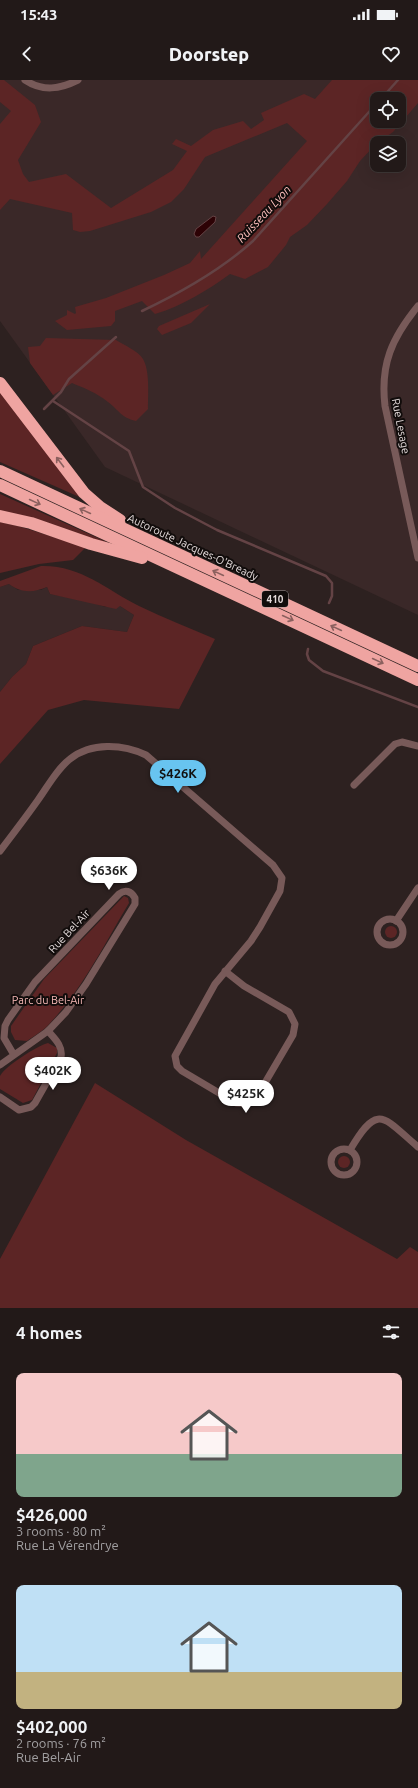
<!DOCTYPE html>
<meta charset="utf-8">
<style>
body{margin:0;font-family:Ubuntu,sans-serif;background:#2e2625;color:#f1f3f6;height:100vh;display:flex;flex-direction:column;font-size:15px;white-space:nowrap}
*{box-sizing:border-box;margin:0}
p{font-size:13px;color:#a2a0a2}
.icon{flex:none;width:22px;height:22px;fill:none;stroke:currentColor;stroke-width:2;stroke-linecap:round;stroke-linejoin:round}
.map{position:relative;height:1228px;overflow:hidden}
.details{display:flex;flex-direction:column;background:#221918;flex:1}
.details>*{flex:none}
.controls{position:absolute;left:370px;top:12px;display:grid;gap:8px}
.controls a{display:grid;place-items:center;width:36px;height:36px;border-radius:8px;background:#221918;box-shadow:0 4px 16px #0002,0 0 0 1px #3f3837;font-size:20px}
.price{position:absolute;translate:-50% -34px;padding:0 9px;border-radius:14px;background:#fff;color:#222;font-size:13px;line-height:26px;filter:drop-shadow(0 1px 2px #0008)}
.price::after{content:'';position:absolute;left:50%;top:24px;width:12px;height:9px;margin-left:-6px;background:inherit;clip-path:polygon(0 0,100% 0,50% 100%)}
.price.active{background:#68c4f0;color:#111}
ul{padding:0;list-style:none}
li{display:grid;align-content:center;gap:8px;height:212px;padding:0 16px}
li span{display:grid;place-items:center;height:124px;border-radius:8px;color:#555}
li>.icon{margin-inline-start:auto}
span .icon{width:72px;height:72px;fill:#fffc;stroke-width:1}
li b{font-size:17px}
h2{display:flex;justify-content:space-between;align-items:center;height:48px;padding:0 16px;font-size:17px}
.status{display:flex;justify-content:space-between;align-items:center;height:28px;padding:0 20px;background:#221918;direction:ltr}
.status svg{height:11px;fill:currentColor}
header{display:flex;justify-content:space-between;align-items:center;height:52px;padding:0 16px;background:#221918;font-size:18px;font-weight:800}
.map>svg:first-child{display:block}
.built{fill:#3a2828;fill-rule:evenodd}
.green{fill:#5c2525;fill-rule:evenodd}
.water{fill:#2d0205;stroke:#644345}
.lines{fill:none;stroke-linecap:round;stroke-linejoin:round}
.stream{stroke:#644345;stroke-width:2.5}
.minor{stroke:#785a59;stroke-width:7}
.motorway{stroke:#efa4a1;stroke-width:12}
.oneway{stroke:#8b605e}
.labels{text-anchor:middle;stroke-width:4;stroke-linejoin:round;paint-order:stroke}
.shield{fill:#110c0b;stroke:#a59d9d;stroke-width:1}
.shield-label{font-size:10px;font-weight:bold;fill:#e4dbdb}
.street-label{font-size:11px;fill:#e4dbdb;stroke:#110c0b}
.park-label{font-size:11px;fill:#f6b8b6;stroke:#110c0b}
.water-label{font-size:12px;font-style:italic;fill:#fdbfbc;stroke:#110c0b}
</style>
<div class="status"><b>15:43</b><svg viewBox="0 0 49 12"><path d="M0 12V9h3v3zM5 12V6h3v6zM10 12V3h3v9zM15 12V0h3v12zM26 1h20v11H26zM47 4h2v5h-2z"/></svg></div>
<header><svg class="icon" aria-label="back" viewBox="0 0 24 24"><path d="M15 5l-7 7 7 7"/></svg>Doorstep<svg class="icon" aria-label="heart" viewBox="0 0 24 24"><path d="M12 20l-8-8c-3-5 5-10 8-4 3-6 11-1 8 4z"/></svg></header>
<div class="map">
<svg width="418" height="1228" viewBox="0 0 418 1228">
<rect width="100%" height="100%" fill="#2d2120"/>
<g class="built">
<path d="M0 0H418V535L105 387 0 241ZM377 19H399V41H377ZM377 63H399V85H377Z"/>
<path d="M9 504 18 510H41L47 507 50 514 88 521 105 527 120 526 134 535 127 552 82 546 33 566 26 584 12 597 0 612V507Z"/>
</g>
<g class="green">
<path d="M0 0H4L35 25 41 42 18 80 23 94 29 102 66 94 111 128 173 90 187 71 172 64 176 59 191 66 213 50 243 41 251 49 264 40 261 33 304 14 315 19 332 0H418V23L393 52 377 63 360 81 347 101 327 124 307 145 290 157 286 165 268 187 245 199 230 194C208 210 182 226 155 234L142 221 115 231V241L111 246 67 250 55 241 67 235V230L75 234 76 233 75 227 106 218 164 195 190 183 200 171 201 179 307 61 287 43 205 77 184 109 171 122 151 132 90 151 80 152 73 150 72 133 10 119 0 130V44L11 31 0 22ZM377 19H399V41H377Z"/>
<path d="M210 224 191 243 162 255 157 249 159 246Z"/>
<path d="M46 258 116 260C124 265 138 271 143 279 150 291 148 315 148 329L136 341C120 337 121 332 108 322 97 313 84 308 72 303L53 315 30 283 28 267 40 266Z"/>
<path d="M0 310 84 419 0 382Z"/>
<path d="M0 414 118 467 0 431Z"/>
<path d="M0 442 18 446 86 467 73 480 39 484 0 493Z"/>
<path d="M41 486C81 485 105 509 139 526 164 538 190 548 215 559L179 629 84 620 48 630 0 684V612L12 597 26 584 33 566 82 546 127 552 134 535 120 526 116 529 50 514 47 507C33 513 21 513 9 504L0 507V501Z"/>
<path d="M124 816 128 818 129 823C105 863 83 908 51 942 45 950 35 955 27 961L15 960 11 952V946L44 899Z"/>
<circle cx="391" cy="852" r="6"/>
<path d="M48 963 57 968V973L32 1020 23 1023 0 1009C0 1005 0 999 0 996 5 986 37 966 48 963Z"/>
<path d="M95 1003 186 1060 397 1179 410 1167 418 1172V1228H0V1179Z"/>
<circle cx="344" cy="1082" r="6"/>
</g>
<path class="water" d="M213 136 216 137 215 142 199 157H196L194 154 196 149Z"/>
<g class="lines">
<g class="stream">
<path d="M381 19 398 0"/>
<path d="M142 231C182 212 221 190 253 161L377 23"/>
<path d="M53 321 129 371 143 407 175 428 217 450 326 496 332 503V516L329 523"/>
<path d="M44 329 61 312 69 299 116 257"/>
<path d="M308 569 307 574 309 580 323 591 418 627"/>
</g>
<g class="minor">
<path d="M25 0C43 12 60 9 78 0"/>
<path d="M418 226C392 258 380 284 385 326L418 478"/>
<path d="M354 705 395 664 402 662 418 666"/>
<path d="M0 771C13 754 26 737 38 720 48 706 57 689 70 679 91 662 123 664 146 675L273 785 282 798 280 811 260 847 251 861 215 904 175 976 177 986 182 991 236 1023 247 1024 252 1022 259 1013 293 955 295 944 289 932 244 906 225 891"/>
<circle cx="390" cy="852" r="13"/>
<path d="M396 841 418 808"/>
<path d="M0 985 48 951 66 932 86 904 135 824V818C131 811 125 809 119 814L35 902 8 940 5 946 4 958 14 975"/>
<path d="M0 1017 19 1030 31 1027 35 1023 61 977C63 966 55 959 48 951"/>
<circle cx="344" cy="1082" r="13"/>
<path d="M350 1070C378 1022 383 1037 418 1067"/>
</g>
<g class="motorway">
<path d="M0 303 84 413 100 427 120 440"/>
<path d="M0 391 418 586"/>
<path d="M0 405 418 600"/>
<path d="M0 436 31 443 91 464 142 478"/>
</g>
</g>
<defs><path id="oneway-shaft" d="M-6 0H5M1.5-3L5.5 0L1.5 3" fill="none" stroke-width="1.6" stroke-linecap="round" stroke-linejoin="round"/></defs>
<g class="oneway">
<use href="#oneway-shaft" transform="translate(60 382) rotate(-127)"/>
<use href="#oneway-shaft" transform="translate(35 422) rotate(25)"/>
<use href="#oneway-shaft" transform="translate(85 431) rotate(-155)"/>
<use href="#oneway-shaft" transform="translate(218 493) rotate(-155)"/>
<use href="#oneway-shaft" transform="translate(288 538) rotate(25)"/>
<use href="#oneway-shaft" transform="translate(336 548) rotate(-155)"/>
<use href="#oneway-shaft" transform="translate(378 581) rotate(25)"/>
</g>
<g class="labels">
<rect class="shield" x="262" y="511" width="26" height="16" rx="3"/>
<g class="shield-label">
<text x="275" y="523">410</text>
</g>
<g class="street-label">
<text transform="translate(401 346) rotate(79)" y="4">Rue Lesage</text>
<text transform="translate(193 467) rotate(25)" y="4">Autoroute Jacques-O'Bready</text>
<text transform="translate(69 851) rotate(-47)" y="4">Rue Bel-Air</text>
</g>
<g class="park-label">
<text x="48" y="924">Parc du Bel-Air</text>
</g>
<g class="water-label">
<text transform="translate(264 134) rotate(-47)" y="4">Ruisseau Lyon</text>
</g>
</g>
</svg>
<div class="controls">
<a><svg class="icon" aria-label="locate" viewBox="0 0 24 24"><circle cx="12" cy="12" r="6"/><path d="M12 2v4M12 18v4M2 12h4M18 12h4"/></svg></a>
<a><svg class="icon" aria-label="layers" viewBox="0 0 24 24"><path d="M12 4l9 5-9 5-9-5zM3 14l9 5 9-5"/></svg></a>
</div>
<b class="price active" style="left:178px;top:714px">$426K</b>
<b class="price" style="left:109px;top:811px">$636K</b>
<b class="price" style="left:53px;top:1011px">$402K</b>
<b class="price" style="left:246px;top:1034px">$425K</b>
</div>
<section class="details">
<h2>4 homes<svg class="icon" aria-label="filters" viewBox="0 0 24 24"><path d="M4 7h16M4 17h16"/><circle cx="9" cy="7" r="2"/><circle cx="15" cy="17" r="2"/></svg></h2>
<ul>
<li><span style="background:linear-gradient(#f6c9c9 65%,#7fa58c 0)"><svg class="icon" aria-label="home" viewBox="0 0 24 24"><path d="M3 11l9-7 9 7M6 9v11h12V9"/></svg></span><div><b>$426,000</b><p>3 rooms · 80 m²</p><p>Rue La Vérendrye</p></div></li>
<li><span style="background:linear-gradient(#bfe0f5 70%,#c2b280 0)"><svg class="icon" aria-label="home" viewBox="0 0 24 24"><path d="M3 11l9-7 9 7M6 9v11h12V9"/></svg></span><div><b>$402,000</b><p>2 rooms · 76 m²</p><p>Rue Bel-Air</p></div></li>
</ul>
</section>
